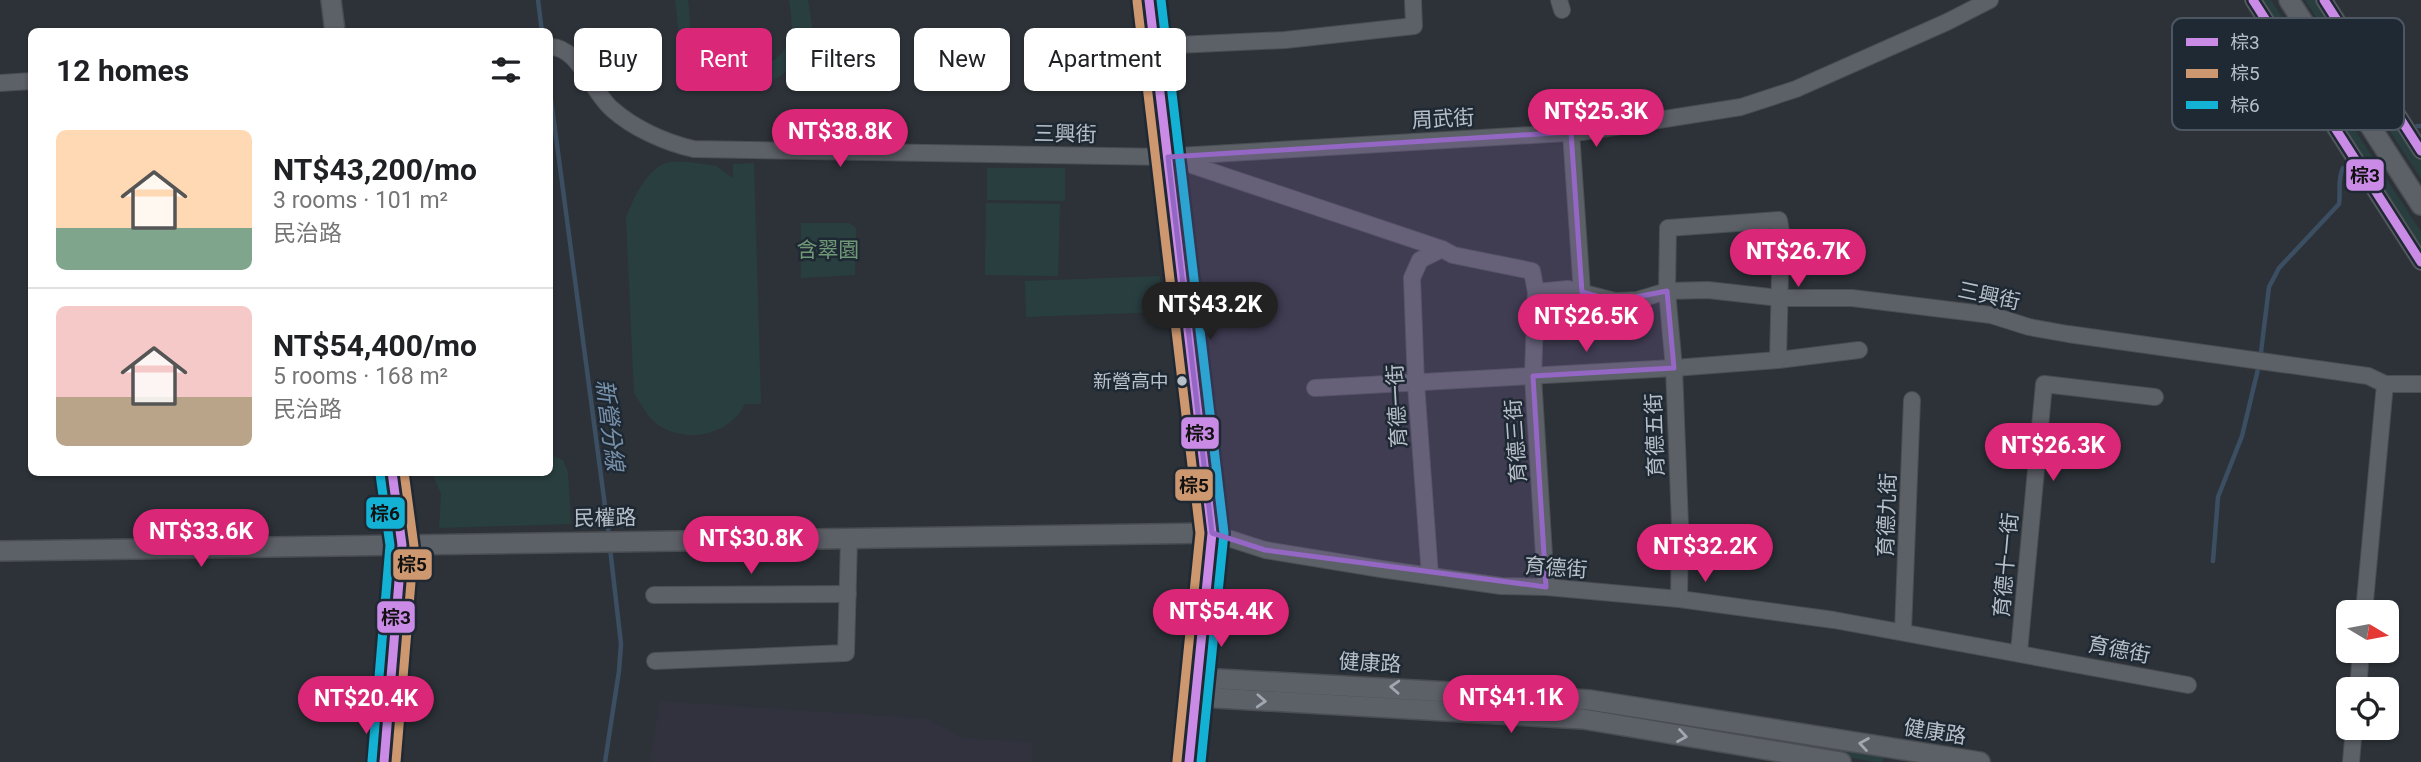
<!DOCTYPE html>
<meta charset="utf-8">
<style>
body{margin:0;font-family:Roboto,"Noto Sans TC",sans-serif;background:#f2f2f2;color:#202124;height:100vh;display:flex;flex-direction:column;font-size:26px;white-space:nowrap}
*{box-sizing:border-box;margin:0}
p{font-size:23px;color:#757577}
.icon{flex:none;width:38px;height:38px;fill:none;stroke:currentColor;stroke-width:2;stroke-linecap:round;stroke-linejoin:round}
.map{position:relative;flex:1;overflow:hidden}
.side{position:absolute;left:28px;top:28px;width:525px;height:448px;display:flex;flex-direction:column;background:#fff;border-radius:10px;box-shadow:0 2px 5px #0004}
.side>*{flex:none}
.banner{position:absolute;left:574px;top:28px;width:665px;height:63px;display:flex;gap:14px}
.needle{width:46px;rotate:100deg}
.controls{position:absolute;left:2336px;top:600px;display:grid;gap:14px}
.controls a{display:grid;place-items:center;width:63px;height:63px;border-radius:10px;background:#fff;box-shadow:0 2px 5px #0004;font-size:35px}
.price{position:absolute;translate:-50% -60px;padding:0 16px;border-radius:24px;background:#db2777;color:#fff;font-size:23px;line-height:46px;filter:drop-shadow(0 2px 4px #0008)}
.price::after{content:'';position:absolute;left:50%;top:42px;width:21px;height:16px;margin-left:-10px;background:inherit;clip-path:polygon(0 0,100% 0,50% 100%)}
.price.active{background:#222;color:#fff}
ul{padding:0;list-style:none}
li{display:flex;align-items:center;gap:21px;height:175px;padding:0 28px}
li+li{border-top:2px solid #e0e0e0}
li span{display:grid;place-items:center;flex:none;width:196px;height:140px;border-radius:10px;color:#555}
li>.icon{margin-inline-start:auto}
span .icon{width:84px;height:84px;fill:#fffc;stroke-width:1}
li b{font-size:30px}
h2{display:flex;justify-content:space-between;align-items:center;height:84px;padding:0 28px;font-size:30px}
.pill{padding:0 24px;border-radius:10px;background:#fff;box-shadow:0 2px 5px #0004;font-size:24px;line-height:63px}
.pill.active{background:#db2777;color:#fff}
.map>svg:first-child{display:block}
.medical{fill:#32323f}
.green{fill:#293e3f}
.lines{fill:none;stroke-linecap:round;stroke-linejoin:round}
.stream{stroke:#3b4e62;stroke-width:4.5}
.minor-casing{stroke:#4a4e53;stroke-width:18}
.tertiary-casing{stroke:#4a4e53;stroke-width:22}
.minor{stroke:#5c6067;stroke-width:16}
.tertiary{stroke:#5c6067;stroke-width:19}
.bus-1-casing{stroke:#1f2934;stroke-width:14}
.bus-2-casing{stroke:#1f2934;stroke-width:14}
.bus-3-casing{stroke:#1f2934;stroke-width:14}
.bus-1{stroke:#ca8be6;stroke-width:9}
.bus-2{stroke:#cd976f;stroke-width:9}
.bus-3{stroke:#13b2d5;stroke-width:9}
.oneway{stroke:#a0a7b0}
.marked{fill:#9367c3;fill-opacity:0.2;stroke:#9367c3;stroke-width:5;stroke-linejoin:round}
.bus-dot{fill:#b7bfc9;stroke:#1f2934;stroke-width:2.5}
.labels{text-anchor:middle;stroke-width:5;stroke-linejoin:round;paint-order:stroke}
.bus-label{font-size:19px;fill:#b7bfc9;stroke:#1f2934;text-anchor:end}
.street-label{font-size:21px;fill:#b7bfc9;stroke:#1f2934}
.park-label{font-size:21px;fill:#6f9976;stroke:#1f2934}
.water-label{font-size:23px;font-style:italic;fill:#7891aa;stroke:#1f2934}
.key{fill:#1f2934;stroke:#4d5661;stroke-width:2}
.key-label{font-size:19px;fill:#b7bfc9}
.line-badge{stroke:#1f2934;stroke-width:2.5}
.pale-badge-label{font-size:19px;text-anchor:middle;font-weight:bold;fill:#111}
</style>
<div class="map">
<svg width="2421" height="762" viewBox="0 0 2421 762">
<rect width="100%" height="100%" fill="#2c3238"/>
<path class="medical" d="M660 701 930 719 961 738 1033 742 1032 762H650Z"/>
<g class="green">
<path d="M675 0H688C690 13 689 30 693 43 707 83 766 80 786 47 795 33 791 16 789 0H808L820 78 801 81 797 60C772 96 709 100 685 60 679 51 677 13 675 0Z"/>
<path d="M2258 0H2271L2421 232V251Z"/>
<path d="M2305 0H2319L2421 159V179Z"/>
<path d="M689 162 716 166 733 178V164L754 163 761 404H745C731 432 695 443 665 429 650 422 642 406 634 393L626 218C633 199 646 170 666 163 672 161 683 162 689 162Z"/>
<path d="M987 168H1065V201L987 200Z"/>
<path d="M986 203 1060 204 1058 276 985 275Z"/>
<path d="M801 223H849L856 228 855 275 801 278Z"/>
<path d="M1160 276 1161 312 1026 317 1025 281Z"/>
<path d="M550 455 563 460 568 472 571 524 439 528 441 494 432 473 550 472Z"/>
<path d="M1664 719 1883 756V762H1875L1665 726Z"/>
</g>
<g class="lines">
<g class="stream">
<path d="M538 0 542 32"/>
<path d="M550 92 609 536"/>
<path d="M2417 126H2421"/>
<path d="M2261 352 2269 287 2279 268 2339 204C2341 191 2337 181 2343 168"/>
<path d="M2213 561 2218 497 2242 436 2259 365"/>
<path d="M605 762 619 671 621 644 610 548"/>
</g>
<defs>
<g id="minor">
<path d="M1559 0 1562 10"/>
<path d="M2253 0 2421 262"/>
<path d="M2324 0 2421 151"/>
<path d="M1155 46 1285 40 1414 26 1413 0"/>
<path d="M550 47C578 46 592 92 612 109 633 128 666 143 694 149L1168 157 1442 249 1453 255 1532 271 1536 292 1568 289 1615 301 1637 300 1667 291 1708 290 1780 298H1852L1991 315 2029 327 2068 334 2368 376 2385 384H2421"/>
<path d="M0 83 32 81"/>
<path d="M1571 132 1582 292"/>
<path d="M1178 156 1582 132 1741 107 1796 89 1947 22 1990 0"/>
<path d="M1536 292 1533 376 1546 587"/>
<path d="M1315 388 1674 368 1778 360 1859 350"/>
<path d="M1212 533 1265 550 1381 569 1501 586 1546 587 1679 599 1834 620 2188 685"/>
<path d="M1430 576 1416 384 1412 278 1420 260 1442 249"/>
<path d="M654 595 848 594"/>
<path d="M1679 599 1680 525 1674 368 1667 291 1668 228 1779 220 1781 232 1778 360"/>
<path d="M2364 612 2385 384"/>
<path d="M1903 631 1912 400"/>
<path d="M2019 652 2044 384 2155 397"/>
<path d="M655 661 846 653 849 539"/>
<path d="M2358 690 2361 651"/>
<path d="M2351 762 2354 728"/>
</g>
<g id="tertiary">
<path d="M331 0 335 32"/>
<path d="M1149 0 1212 533 1189 762"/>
<path d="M2289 0 2421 205"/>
<path d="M0 551 1212 533"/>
<path d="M1197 685 1219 679 1590 700 1980 762"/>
<path d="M1197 685 1216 698 1583 719 1841 762"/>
<path d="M384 762 402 545 392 472"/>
</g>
</defs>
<use href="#minor" class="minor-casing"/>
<use href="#tertiary" class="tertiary-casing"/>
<use href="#minor" class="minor"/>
<use href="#tertiary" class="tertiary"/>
<defs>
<g id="bus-1">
<path d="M1149 0 1212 533 1189 762"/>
<path d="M2253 0 2421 262"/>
<path d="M2324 0 2421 151"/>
<path d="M384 762 402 545 392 472"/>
</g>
<g id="bus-2">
<path d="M1137 1 1200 533 1177 761"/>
<path d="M396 762 414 546 404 472"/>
</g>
<g id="bus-3">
<path d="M1161 0 1224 533 1201 762"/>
<path d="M372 761 390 545 380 474"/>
</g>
</defs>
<use href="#bus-1" class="bus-1-casing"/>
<use href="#bus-2" class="bus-2-casing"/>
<use href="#bus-3" class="bus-3-casing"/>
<use href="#bus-1" class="bus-1"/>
<use href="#bus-2" class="bus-2"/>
<use href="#bus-3" class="bus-3"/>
</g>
<defs><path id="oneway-chevron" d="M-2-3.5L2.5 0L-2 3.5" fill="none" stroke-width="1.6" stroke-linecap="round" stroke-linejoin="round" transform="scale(1.75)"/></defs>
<g class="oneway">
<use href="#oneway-chevron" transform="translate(1395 687) rotate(-177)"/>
<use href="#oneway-chevron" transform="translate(1261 701) rotate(3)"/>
<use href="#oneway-chevron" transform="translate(1682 736) rotate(9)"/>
<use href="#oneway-chevron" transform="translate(1864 744) rotate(-171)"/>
</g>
<path class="marked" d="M1571 132 1582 292 1615 301 1667 291 1674 368 1533 376 1546 587 1265 550 1212 533 1168 157Z"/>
<circle class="bus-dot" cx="1182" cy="381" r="6"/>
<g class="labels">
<g class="bus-label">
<text x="1169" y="388">新營高中</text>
</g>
<g class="street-label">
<text transform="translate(1443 119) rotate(-3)" y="7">周武街</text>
<text transform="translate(1065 134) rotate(1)" y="7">三興街</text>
<text transform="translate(1989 296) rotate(12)" y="7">三興街</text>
<text transform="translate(1397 406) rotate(-93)" y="7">育德一街</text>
<text transform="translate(1655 435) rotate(-92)" y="7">育德五街</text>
<text transform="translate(1516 441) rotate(-94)" y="7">育德三街</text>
<text transform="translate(1887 515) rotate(-88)" y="7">育德九街</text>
<text transform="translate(605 518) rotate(-1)" y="7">民權路</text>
<text transform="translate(2006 565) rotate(-85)" y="7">育德十一街</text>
<text transform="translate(1556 568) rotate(4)" y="7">育德街</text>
<text transform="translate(2119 650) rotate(11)" y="7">育德街</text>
<text transform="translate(1370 663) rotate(3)" y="7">健康路</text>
<text transform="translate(1935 732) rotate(9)" y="7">健康路</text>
</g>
<g class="park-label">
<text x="828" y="257">含翠園</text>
</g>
<g class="water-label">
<text transform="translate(610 425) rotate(83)" y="8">新營分線</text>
</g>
</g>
<rect x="2172" y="18" width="232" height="112" rx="10" class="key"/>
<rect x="2186" y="38" width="32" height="8" fill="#ca8be6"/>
<rect x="2186" y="69" width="32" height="9" fill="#cd976f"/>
<rect x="2186" y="101" width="32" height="8" fill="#13b2d5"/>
<g class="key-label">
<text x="2230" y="49">棕3</text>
<text x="2230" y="80">棕5</text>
<text x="2230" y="112">棕6</text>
</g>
<g class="line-badge">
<rect x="2345" y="158" width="40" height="34" rx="7" fill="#ca8be6"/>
<rect x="1180" y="416" width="40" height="34" rx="7" fill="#ca8be6"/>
<rect x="1174" y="468" width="40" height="34" rx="7" fill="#cd976f"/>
<rect x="365" y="496" width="41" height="34" rx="7" fill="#13b2d5"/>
<rect x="392" y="548" width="41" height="33" rx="7" fill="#cd976f"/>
<rect x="376" y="600" width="40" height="34" rx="7" fill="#ca8be6"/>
</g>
<g class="pale-badge-label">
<text x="2365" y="182">棕3</text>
<text x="1200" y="440">棕3</text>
<text x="1194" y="492">棕5</text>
<text x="385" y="520">棕6</text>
<text x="412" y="571">棕5</text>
<text x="396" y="624">棕3</text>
</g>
</svg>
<div class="controls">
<a><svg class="needle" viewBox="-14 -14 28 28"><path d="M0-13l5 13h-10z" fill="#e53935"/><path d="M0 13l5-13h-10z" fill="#757577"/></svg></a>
<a><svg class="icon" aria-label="locate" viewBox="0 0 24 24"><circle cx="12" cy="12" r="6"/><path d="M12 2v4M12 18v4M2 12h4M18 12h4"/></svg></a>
</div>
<b class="price" style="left:1596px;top:149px">NT$25.3K</b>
<b class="price" style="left:840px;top:169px">NT$38.8K</b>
<b class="price" style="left:1798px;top:289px">NT$26.7K</b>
<b class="price active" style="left:1210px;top:342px">NT$43.2K</b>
<b class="price" style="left:1586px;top:354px">NT$26.5K</b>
<b class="price" style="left:2053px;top:483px">NT$26.3K</b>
<b class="price" style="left:201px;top:569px">NT$33.6K</b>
<b class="price" style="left:751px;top:576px">NT$30.8K</b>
<b class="price" style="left:1705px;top:584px">NT$32.2K</b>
<b class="price" style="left:1221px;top:649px">NT$54.4K</b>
<b class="price" style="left:1511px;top:735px">NT$41.1K</b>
<b class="price" style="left:366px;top:736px">NT$20.4K</b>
<div class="banner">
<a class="pill">Buy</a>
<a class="pill active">Rent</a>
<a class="pill">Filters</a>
<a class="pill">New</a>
<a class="pill">Apartment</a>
</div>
<section class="side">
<h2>12 homes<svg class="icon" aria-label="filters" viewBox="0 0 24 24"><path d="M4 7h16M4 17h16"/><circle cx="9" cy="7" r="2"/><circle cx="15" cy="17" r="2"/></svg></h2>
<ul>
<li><span style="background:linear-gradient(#ffd9b3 70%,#7fa58c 0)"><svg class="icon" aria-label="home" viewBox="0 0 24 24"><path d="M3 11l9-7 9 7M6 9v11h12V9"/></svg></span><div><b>NT$43,200/mo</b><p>3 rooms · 101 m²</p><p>民治路</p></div></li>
<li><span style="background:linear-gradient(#f6c9c9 65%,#b9a48a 0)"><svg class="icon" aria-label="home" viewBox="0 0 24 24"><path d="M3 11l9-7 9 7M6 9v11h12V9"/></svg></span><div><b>NT$54,400/mo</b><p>5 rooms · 168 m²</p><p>民治路</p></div></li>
</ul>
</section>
</div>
